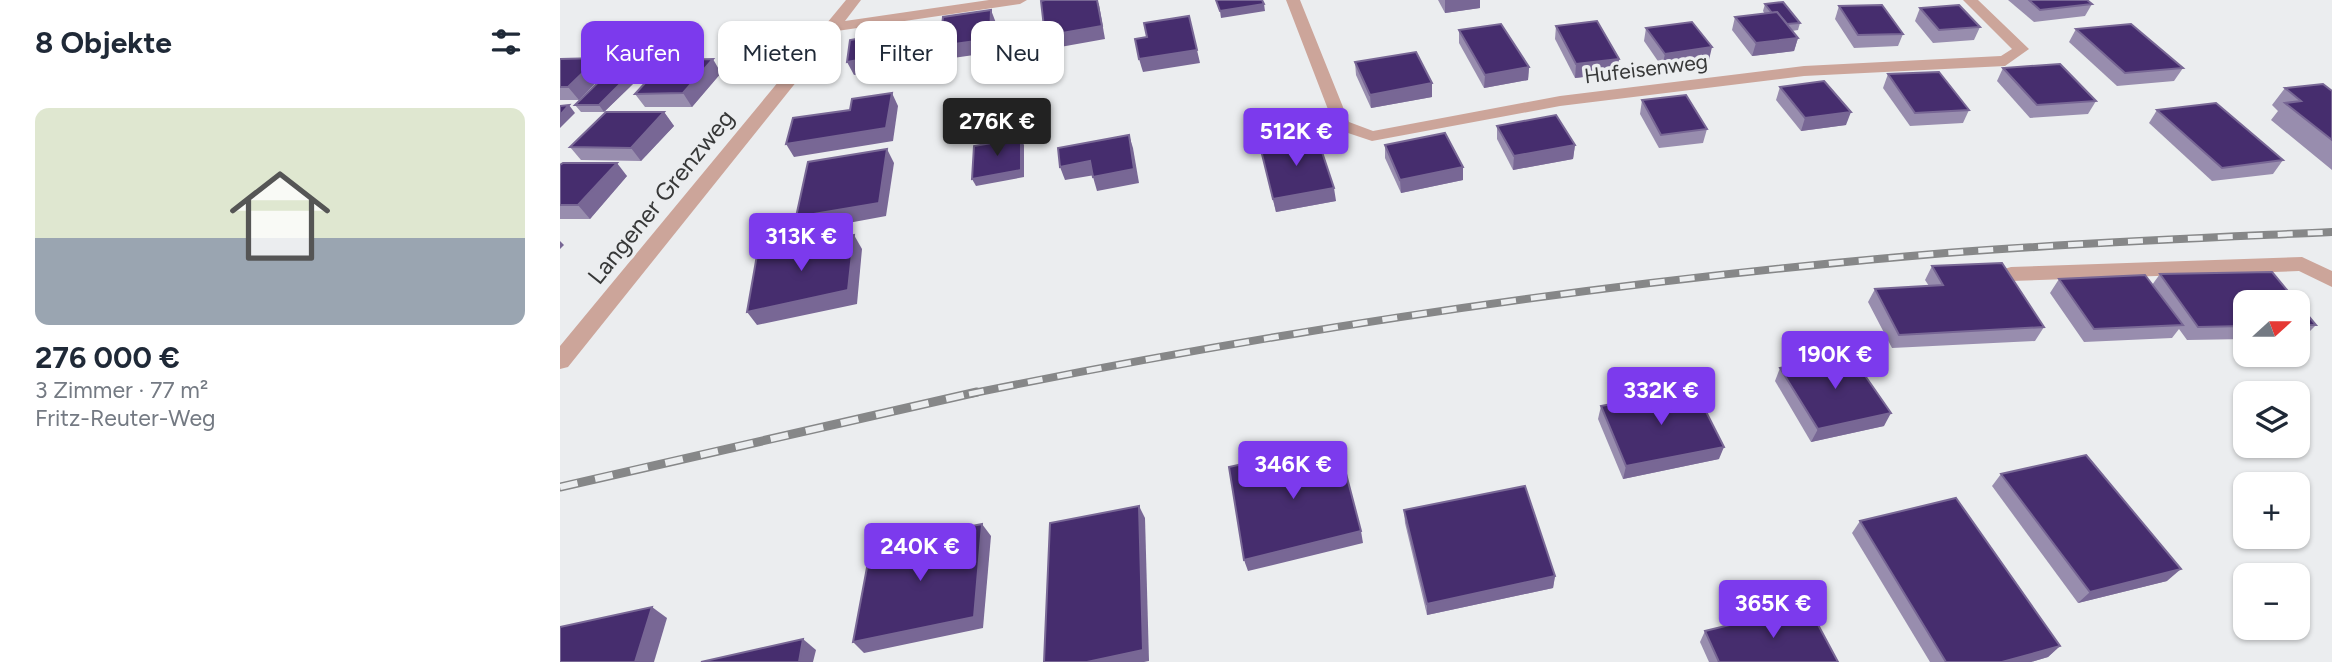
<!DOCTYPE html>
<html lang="de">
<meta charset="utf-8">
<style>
body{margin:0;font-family:Figtree,sans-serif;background:#f6f6f7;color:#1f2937;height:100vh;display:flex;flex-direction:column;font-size:26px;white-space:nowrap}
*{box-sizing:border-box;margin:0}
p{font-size:23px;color:#747a83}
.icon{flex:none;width:38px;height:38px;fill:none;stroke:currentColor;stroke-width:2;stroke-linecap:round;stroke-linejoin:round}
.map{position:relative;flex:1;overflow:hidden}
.details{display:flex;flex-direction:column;background:#fff;width:560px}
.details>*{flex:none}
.hud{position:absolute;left:21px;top:21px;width:665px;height:63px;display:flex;gap:14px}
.needle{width:46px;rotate:69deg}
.fabs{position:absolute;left:1673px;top:290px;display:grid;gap:14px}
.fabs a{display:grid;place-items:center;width:77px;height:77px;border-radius:14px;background:#fff;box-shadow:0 2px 5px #0004;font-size:35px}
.price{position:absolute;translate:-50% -60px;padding:0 16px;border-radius:7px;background:#7c3aed;color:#fff;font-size:23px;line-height:46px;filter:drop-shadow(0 2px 4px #0008)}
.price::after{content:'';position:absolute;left:50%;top:42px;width:21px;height:16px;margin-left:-10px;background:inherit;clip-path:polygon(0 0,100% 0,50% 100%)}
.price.active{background:#222;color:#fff}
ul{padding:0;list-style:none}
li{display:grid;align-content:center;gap:14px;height:371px;padding:0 35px}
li+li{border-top:2px solid #e0e1e3}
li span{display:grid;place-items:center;height:217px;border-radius:14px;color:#555}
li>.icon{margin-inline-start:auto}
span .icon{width:126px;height:126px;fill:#fffc;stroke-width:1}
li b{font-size:30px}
h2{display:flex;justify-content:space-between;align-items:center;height:84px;padding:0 35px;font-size:30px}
.chip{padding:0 24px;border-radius:14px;background:#fff;box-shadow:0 2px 5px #0004;font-size:24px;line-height:63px}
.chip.active{background:#7c3aed;color:#fff}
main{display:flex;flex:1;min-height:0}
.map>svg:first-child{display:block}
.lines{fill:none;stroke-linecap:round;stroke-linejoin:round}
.lane{fill:#cca59a;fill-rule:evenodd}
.street{fill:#cca59a;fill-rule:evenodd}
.rail-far1-casing{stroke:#868788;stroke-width:8}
.rail-casing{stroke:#868788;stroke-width:9}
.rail-far1{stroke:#ebedef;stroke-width:5;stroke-dasharray:15;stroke-linecap:butt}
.rail{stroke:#ebedef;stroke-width:6;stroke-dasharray:18;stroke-linecap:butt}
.wall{fill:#988dae}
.shaded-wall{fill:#786795}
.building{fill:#462d6e;stroke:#786795;stroke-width:2}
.labels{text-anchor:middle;stroke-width:7;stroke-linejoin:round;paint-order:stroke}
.far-street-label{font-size:21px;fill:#373838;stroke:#ebedef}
.street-label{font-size:24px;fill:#373838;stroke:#ebedef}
</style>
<main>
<section class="details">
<h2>8 Objekte<svg class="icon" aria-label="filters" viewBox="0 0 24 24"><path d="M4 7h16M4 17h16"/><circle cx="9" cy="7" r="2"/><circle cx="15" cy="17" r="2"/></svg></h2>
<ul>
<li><span style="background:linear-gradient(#dfe7d0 60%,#9aa5b1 0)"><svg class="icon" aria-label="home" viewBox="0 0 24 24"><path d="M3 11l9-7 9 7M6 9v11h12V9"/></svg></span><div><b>276 000 €</b><p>3 Zimmer · 77 m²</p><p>Fritz-Reuter-Weg</p></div></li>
</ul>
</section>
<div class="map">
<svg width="1772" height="662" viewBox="0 0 1772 662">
<rect width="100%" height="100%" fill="#ebedef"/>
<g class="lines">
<path class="lane" d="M1742 257 1772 271V287L1739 271 1451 281 1444 279 1441 274 1444 269 1451 267Z"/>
<g class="street">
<path d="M286 0H301L285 21 429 0H467L460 4 277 31 8 367 0 369V346Z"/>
<path d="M726 0H740L789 122 813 131 1000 96 1244 66 1441 56 1452 49 1403 0H1418L1469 49 1445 66 1244 76 1000 106 812 141 776 129 774 125Z"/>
</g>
<defs>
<path id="rail-far1" d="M409 394C731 328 1059 280 1386 253 1515 243 1643 238 1772 232"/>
<path id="rail" d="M0 487 417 392"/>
</defs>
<use href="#rail-far1" class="rail-far1-casing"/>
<use href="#rail" class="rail-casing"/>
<use href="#rail-far1" class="rail-far1"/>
<use href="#rail" class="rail"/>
</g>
<g class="wall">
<path d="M878 0H920V8L885 13Z"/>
<path d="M1448 0H1527L1532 4 1525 16 1474 22Z"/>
<path d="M1205 4 1240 23 1238 30 1232 31 1238 38 1234 51 1192 56 1172 30 1175 17 1205 14 1203 11Z"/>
<path d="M1279 6 1343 34 1338 46 1294 48 1275 19Z"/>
<path d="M1360 8 1420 27 1414 40 1373 43 1355 21Z"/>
<path d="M996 26 1059 59 1057 73 1015 78 995 39Z"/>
<path d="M1086 28 1149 60 1102 67 1084 41Z"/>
<path d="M1516 29 1623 68 1614 81 1557 86 1509 42Z"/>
<path d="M899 30 969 67 968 80 924 88 899 43Z"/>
<path d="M38 58 47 71 19 100H0V59Z"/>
<path d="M96 60 101 66 161 73 132 107H85L75 94 85 83H74L44 112H21L15 105Z"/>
<path d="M795 62 872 83V97L811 108 796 75Z"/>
<path d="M1443 68 1536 101 1528 114 1470 118 1437 81Z"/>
<path d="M1328 74 1409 110 1403 123 1350 126 1323 88Z"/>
<path d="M1220 87 1286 125 1241 131 1216 100Z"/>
<path d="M1725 88 1772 91V170L1711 120 1718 111 1712 105Z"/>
<path d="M1082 100 1147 129 1143 143 1099 148 1080 114Z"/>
<path d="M1597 110 1723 160 1713 174 1652 181 1589 123Z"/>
<path d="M104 112 114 126 81 161 21 160 10 147Z"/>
<path d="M937 126 1015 145 1013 159 953 170 937 139Z"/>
<path d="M697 135 733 141 776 201 716 212Z"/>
<path d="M825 145 903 167V180L841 193 825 158Z"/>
<path d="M0 165 67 176 30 219H0Z"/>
<path d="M1372 266 1484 327 1475 341 1332 348 1308 302 1315 289 1369 286 1365 280Z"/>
<path d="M1712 272 1756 325 1743 338H1738V303H1685V339L1627 340 1619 329 1612 338 1524 342 1490 293 1499 279 1585 275 1592 285 1600 274Z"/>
<path d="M1220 368 1324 426 1251 442 1215 381Z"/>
<path d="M1041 406 1159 459 1063 479 1038 419Z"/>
<path d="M1441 474 1607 581 1518 603 1432 486Z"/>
<path d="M844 510 995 576 993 588 867 615 845 523Z"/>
<path d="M1300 521 1500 646 1488 657 1471 662H1370L1292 533Z"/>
<path d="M1145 631 1278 662H1149L1140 642Z"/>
</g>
<g class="shaded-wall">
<path d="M537 0 539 5 545 39 489 49 485 36Z"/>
<path d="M885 0H920V8L885 13Z"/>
<path d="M704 4 705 11 661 18 660 11Z"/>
<path d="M431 10 436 23 435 52 386 59 380 46Z"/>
<path d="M341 23 347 36 345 66 294 75 287 62Z"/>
<path d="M1238 38 1234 51 1192 56 1196 43Z"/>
<path d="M1152 47 1149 60 1102 67 1105 54Z"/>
<path d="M637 50 640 63 583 72 579 59Z"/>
<path d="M38 58 47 71 19 100 8 87Z"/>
<path d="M153 59 161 73 132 107 123 93Z"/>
<path d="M1059 59 1057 73 1015 78 1016 64Z"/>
<path d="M96 60 101 67 85 83 80 76Z"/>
<path d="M969 67 968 80 924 88 925 75Z"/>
<path d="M68 76 74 83 44 112 39 105Z"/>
<path d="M872 83V97L811 108 810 95Z"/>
<path d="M332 93 338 106 333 141 234 157 226 144Z"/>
<path d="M9 105 15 113 0 128V115Z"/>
<path d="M104 112 114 126 81 161 71 148Z"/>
<path d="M1291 112 1286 125 1241 131 1245 118Z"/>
<path d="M569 135 573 148 579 183 537 191 533 177Z"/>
<path d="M461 138 464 145V177L416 186 412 179Z"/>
<path d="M1015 145 1013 159 953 170 954 156Z"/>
<path d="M327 149 334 163 326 216 245 231 236 217Z"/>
<path d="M530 161 535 175 505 180 500 167Z"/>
<path d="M57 163 67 176 30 219 18 205Z"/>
<path d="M903 167V180L841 193 840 180Z"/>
<path d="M774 188 776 201 716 212 713 199Z"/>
<path d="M294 235 302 249 297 304 197 325 187 312Z"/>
<path d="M0 241 4 245 0 249Z"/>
<path d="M1331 413 1324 426 1251 442 1258 429Z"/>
<path d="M1164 447 1159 459 1063 479 1066 466Z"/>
<path d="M579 506 585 518 589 661 584 662H527Z"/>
<path d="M422 524 431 536 423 628 304 653 293 642Z"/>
<path d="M801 531 803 543 688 571 684 560Z"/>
<path d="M1621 569 1607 581 1518 603 1530 592Z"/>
<path d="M995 576 993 588 867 615V604Z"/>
<path d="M92 607 107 618 94 662H75Z"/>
<path d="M243 639 256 650 253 662H239Z"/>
<path d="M1500 646 1488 657 1471 662H1442Z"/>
</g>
<g class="building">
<path d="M485 0H537L542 26 485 36 481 1Z"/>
<path d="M656 0H702L704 4 660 11Z"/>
<path d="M1469 0H1527L1532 4 1480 10Z"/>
<path d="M1223 2 1240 23 1227 24 1217 12 1212 13 1205 4Z"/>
<path d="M1322 5 1343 34 1298 35 1279 6Z"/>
<path d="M1399 5 1420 27 1379 30 1360 8Z"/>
<path d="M431 10 430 39 380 46 383 17Z"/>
<path d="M1217 12 1238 38 1196 43 1175 17Z"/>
<path d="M629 16 637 50 579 59 575 39 587 37 584 23Z"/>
<path d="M1037 21 1059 59 1016 64 996 26Z"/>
<path d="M1132 22 1152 47 1105 54 1086 28Z"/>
<path d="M341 23 338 53 287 62 290 40 302 38 304 29Z"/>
<path d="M941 24 969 67 925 75 899 30Z"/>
<path d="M1571 24 1623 68 1565 73 1516 29Z"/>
<path d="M856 52 872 83 810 95 795 62Z"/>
<path d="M38 58 8 87H0V59Z"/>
<path d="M62 59 96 60 80 76H68L39 105H15Z"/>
<path d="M153 59 123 93 75 94 106 60Z"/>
<path d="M1500 64 1536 101 1477 105 1443 68Z"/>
<path d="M1379 72 1409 110 1355 113 1328 74Z"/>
<path d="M1264 81 1291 112 1245 118 1220 87Z"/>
<path d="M1763 84 1772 91V140L1725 103 1741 101 1725 88Z"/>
<path d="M332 93 326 128 226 144 233 118 290 110 292 99Z"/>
<path d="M1126 95 1147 129 1101 135 1082 100Z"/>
<path d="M1656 103 1723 160 1662 168 1597 110Z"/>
<path d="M9 105 0 115V106Z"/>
<path d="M46 112H104L71 148 10 147Z"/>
<path d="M996 115 1015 145 954 156 937 126Z"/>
<path d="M729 130 733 141 700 146 701 152 697 135Z"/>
<path d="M885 133 903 167 840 180 825 145Z"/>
<path d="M569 135 574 169 533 177 530 161 500 167 498 148Z"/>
<path d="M757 137 774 188 713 199 700 146Z"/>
<path d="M461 138V170L412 179 414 146Z"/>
<path d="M327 149 319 203 236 217 248 162Z"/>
<path d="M3 163H57L18 205H0V165Z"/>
<path d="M294 235 288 290 187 312 197 255Z"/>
<path d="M1442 263 1484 327 1339 335 1315 289 1383 285 1372 266Z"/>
<path d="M1712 272 1756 325H1738V303H1685V326L1638 327 1600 274Z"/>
<path d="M1585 275 1623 325 1534 329 1499 279Z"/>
<path d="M1290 354 1331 413 1258 429 1220 368Z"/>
<path d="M1134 388 1164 447 1066 466 1041 406Z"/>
<path d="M778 443 801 531 684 560 669 467Z"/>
<path d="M1526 455 1621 569 1530 592 1441 474Z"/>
<path d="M965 486 995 576 867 604 844 510Z"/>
<path d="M1396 498 1500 646 1442 662H1386L1300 521Z"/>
<path d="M579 506 583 650 527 662H484L490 523Z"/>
<path d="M422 524 414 617 293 642 311 546Z"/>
<path d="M1248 606 1278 662H1159L1145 631Z"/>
<path d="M92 607 75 662H0V627Z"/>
<path d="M243 639 239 662H141Z"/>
</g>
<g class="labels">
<g class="far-street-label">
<text transform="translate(1086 69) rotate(-7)" y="7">Hufeisenweg</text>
</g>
<g class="street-label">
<text transform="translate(101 197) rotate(-51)" y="8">Langener Grenzweg</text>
</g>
</g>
</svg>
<div class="fabs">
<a><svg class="needle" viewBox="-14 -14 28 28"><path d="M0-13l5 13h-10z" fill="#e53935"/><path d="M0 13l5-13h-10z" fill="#747a83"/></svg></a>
<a><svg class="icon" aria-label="layers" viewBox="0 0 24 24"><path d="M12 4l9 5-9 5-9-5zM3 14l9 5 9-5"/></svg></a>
<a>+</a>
<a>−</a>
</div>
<b class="price active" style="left:437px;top:158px">276K €</b>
<b class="price" style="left:736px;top:168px">512K €</b>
<b class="price" style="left:241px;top:273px">313K €</b>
<b class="price" style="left:1275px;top:391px">190K €</b>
<b class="price" style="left:1101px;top:427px">332K €</b>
<b class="price" style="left:733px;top:501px">346K €</b>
<b class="price" style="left:360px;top:583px">240K €</b>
<b class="price" style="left:1213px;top:640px">365K €</b>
<div class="hud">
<a class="chip active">Kaufen</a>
<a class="chip">Mieten</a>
<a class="chip">Filter</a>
<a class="chip">Neu</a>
</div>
</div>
</main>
